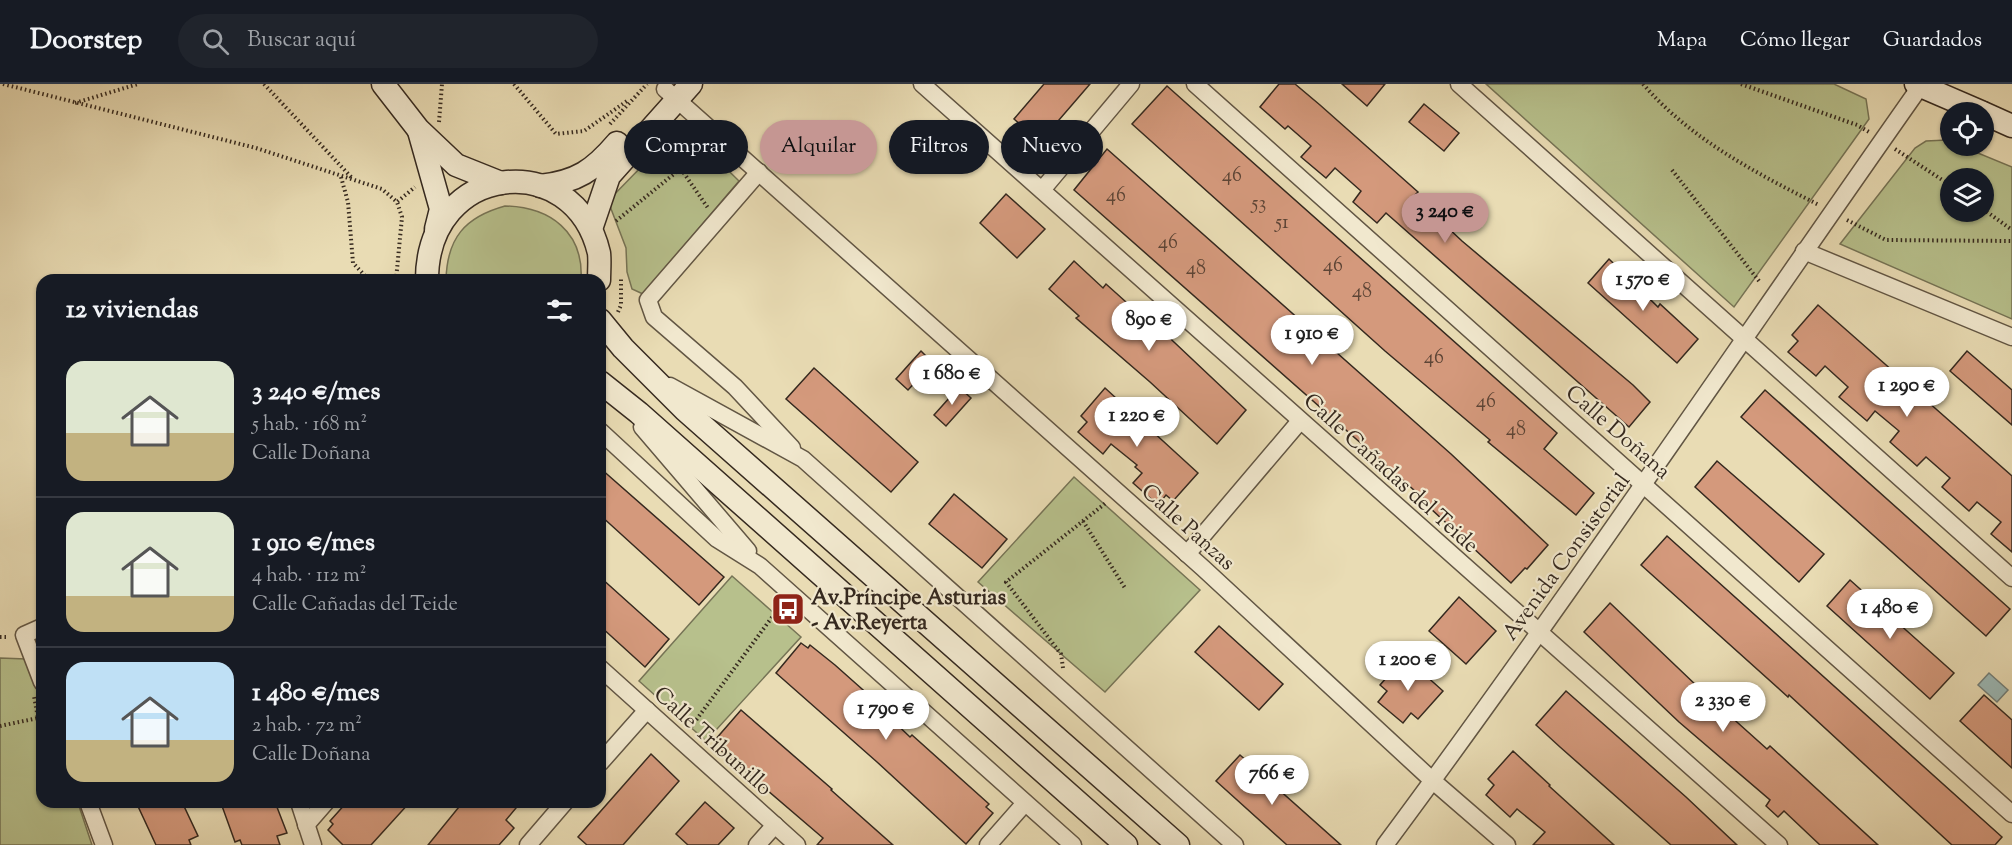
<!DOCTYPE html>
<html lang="es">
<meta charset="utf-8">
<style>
body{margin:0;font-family:"Sorts Mill Goudy",serif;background:#20242c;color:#f1f3f6;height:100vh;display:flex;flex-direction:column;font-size:22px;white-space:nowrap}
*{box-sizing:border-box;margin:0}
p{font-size:20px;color:#9ea1a6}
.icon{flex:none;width:33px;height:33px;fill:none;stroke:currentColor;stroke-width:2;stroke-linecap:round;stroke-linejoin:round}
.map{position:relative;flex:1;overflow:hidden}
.drawer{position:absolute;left:36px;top:190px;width:570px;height:534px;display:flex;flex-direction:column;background:#171b24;border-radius:18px;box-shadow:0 2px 4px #0004}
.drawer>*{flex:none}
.banner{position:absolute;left:624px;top:36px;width:570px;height:54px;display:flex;gap:12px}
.buttons{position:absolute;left:1940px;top:18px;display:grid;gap:12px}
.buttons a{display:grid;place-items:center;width:54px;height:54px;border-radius:50%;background:#171b24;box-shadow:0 2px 4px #0004;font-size:30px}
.price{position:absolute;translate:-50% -51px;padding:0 14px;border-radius:21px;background:#fff;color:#222;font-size:20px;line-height:39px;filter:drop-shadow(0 2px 3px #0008)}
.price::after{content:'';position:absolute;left:50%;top:36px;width:18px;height:14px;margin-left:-9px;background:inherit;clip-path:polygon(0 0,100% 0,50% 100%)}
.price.selected{background:#c59692;color:#111}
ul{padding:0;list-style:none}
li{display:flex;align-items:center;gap:18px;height:150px;padding:0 30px}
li+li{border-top:2px solid #363941}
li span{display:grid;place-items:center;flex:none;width:168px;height:120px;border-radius:18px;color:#555}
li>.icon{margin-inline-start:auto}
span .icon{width:72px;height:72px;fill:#fffc;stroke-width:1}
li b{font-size:26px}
h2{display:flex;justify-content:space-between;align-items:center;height:72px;padding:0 30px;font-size:26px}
.chip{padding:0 21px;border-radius:27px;background:#171b24;box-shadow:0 2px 4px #0004;font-size:21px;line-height:54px}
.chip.selected{background:#c59692;color:#111}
header{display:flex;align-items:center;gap:36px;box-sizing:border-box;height:84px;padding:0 30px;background:#171b24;border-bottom:2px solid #363941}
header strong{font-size:28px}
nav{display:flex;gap:33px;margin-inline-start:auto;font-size:21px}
.search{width:420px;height:54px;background:#20242c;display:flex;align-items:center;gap:15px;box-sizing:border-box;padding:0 21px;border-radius:33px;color:#9ea1a6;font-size:22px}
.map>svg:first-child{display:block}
.green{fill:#b7c08c;stroke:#767456;stroke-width:1.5;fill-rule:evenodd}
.water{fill:#9bb9b7;stroke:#727f7a;stroke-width:1.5}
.building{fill:#d4997c;stroke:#35291f;stroke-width:1.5}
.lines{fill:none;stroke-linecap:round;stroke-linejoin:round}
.street-casing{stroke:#625644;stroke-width:19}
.secondary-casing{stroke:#35291f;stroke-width:25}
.path{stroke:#35291f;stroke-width:4;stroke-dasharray:1.5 3;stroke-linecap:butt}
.street{stroke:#f1e8ce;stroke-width:16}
.secondary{stroke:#f1e8ce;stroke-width:22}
.labels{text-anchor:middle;stroke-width:4.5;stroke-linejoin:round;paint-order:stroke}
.number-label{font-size:20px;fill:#5d4536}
.street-label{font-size:22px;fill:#35291f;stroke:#f1e8ce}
.poi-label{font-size:22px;font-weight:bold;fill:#35291f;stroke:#f1e8ce;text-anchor:start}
</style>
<header>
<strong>Doorstep</strong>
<div class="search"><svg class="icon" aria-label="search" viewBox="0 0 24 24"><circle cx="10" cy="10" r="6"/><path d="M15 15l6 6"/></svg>Buscar aquí</div>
<nav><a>Mapa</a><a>Cómo llegar</a><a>Guardados</a></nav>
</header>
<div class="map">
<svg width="2012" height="761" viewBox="0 0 2012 761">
<rect width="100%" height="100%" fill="#e9dcb4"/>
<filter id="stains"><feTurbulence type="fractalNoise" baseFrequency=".00333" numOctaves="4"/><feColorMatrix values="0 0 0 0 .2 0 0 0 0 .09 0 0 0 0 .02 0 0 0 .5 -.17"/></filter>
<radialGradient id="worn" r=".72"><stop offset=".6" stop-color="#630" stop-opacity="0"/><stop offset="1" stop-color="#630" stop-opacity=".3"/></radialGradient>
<g class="green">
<path d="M1486 0H1834L1866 15 1869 35 1734 223Z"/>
<path d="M682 41 739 97 643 210 632 205 627 188 626 164 608 117Z"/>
<path d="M1947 56 1950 62H1961L2012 83V235L1840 160 1915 64 1926 57ZM1950 94H1983V128H1950Z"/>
<path d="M505 122C550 123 584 148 581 196H446C447 154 465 133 505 122Z"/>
<path d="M1074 393 1200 506 1105 608 978 498Z"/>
<path d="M732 492 801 553 706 657 639 597Z"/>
<path d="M0 574 26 575 42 614V718L78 719 92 761H0Z"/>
</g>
<path class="water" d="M1989 589 2008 606 1997 618 1978 601Z"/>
<g class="building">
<path d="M1044 0H1090L1040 58 1014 35Z"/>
<path d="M1279 0H1295L1320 21 1418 108 1414 112 1462 157 1633 301 1650 318 1629 343 1386 129 1377 139 1353 118 1361 107 1335 84 1326 94 1301 73 1311 62 1288 42 1285 45 1260 23Z"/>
<path d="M1342 0H1385L1367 22Z"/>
<path d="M1167 2 1557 349 1544 365 1594 409 1576 431 1488 358 1490 356 1385 267 1132 40Z"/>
<path d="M1424 20 1459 49 1444 67 1409 38Z"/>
<path d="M1107 65 1451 370 1548 461 1527 485 1525 484 1511 499 1430 424 1432 422 1074 106Z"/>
<path d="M1006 110 1045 145 1017 174 980 139Z"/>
<path d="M1609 175 1658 223 1660 220 1698 255 1677 279 1588 199Z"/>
<path d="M1074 177 1103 204 1106 200 1155 244 1157 242 1246 326 1217 360 1150 298 1076 234 1079 232 1049 205Z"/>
<path d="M1818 221 2012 392V468L1991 450 2001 438 1977 418 1969 427 1942 403 1950 394 1926 373 1917 382 1890 358 1899 347 1875 327 1867 337 1839 313 1848 303 1825 282 1816 292 1788 268 1798 257 1792 251Z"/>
<path d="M921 267 933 279 908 306 896 295Z"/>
<path d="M1967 267 2012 306V341L1950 287Z"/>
<path d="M814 284 918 378 891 408 786 315Z"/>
<path d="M959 303 971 314 946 342 934 331Z"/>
<path d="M1105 304 1198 389 1173 417 1166 411 1158 421 1133 399 1142 389 1135 383 1137 381 1111 360 1103 370 1078 348 1087 338 1081 332Z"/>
<path d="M1765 306 2010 525 1986 552 1741 333Z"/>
<path d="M1717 377 1824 470 1799 498 1695 403Z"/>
<path d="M600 384 724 493 699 521 600 431Z"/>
<path d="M954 410 1007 455 982 484 929 440Z"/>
<path d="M1667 452 2002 753 1995 761H1952L1789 611 1788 613 1641 481Z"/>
<path d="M600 493 669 555 645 583 600 542Z"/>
<path d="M1850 496 1954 589 1930 615 1827 522Z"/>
<path d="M1459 513 1496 547 1466 580 1429 547Z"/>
<path d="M1610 519 1699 604 1767 665 1770 662 1878 761H1820L1784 727 1778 733 1766 722 1770 716 1679 638 1584 548Z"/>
<path d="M1219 542 1283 600 1259 626 1195 568Z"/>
<path d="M801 559 808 564 810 561 835 581 889 629 887 631 910 653 912 651 989 720 986 723 993 729 966 760 877 678 776 589Z"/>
<path d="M1405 573 1443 607 1418 635 1411 629 1403 639 1378 618 1387 607 1380 601Z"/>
<path d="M1566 607 1686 713 1737 761H1671L1560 663 1536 641Z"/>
<path d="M1984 611 2012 636V684L1960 637Z"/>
<path d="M741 626 832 705 831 706 893 761H817L823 754 719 665 722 662 715 656Z"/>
<path d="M1513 667 1550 701 1549 702 1614 761H1533L1545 748 1517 725 1510 733 1486 711 1494 701 1488 695Z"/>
<path d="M651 670 679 697 623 761H587L578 753Z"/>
<path d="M1240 671 1341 761H1287L1216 697Z"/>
<path d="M136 718H182L198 752 189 756 191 761H156Z"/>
<path d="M231 718H275L287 749 277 752 280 761H242L240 756 235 758 222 722Z"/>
<path d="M347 718H410L371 761H343L328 746 333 740 330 737Z"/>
<path d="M463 718H521L506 736 514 744 499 761H428Z"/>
<path d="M705 718 734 744 718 761H688L676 750Z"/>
</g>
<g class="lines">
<defs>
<g id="street">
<path d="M922 0 1779 761"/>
<path d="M1195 0 2012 730"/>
<path d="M1459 0 2012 494"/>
<path d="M665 5 1203 484 1433 697 1507 761"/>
<path d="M759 88 648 216 654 233 735 303 792 364"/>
<path d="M1042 106 1131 0"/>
<path d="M1804 167 2012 253"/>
<path d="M670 302 803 375 1235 761"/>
<path d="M642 343 748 467"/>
<path d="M600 347 717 455 760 482 1073 761"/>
<path d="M1187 470 1300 337"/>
<path d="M42 543 24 551 42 598"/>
<path d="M600 584 797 761"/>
<path d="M600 679 647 626"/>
<path d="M88 718 104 761"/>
<path d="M299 718 313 761"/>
<path d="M306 741 326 718"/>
<path d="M528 761 565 718"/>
<path d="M757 761 775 741"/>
<path d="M988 761 1025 719"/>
<path d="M1385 761C1570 512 1743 254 1922 0"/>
</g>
<g id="secondary">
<path d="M383 0 418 45 456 81 501 99"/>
<path d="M1916 0 1981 28"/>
<path d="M1983 29 2012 42"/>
<path d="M419 47 441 125 436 145"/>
<path d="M540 102C577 98 594 86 617 59"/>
<path d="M591 145 609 92 691 0"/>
<path d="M427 196C427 78 574 63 599 169 600 177 599 188 599 196"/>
<path d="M600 236 623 264 685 326 1178 761"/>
<path d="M600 298 639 329 1126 761"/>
</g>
</defs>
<use href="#street" class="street-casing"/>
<use href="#secondary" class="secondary-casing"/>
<g class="path">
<path d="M3 0 256 64 382 105 397 118 415 103"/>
<path d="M264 0 352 94"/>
<path d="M514 0 556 50 584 47 627 17"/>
<path d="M1643 0C1690 55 1756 89 1819 121"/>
<path d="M1741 0 1857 41 1869 48"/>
<path d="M75 19 138 0"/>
<path d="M439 38 442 0"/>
<path d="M610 40 647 0"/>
<path d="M1895 65 1950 101"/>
<path d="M681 85 708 124"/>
<path d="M1672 86 1759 197"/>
<path d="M341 93 348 118 353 179 369 196"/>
<path d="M1983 125 2012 146"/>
<path d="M1847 136 1886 156 2012 157"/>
<path d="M616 137 706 64"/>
<path d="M396 196 402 133 397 118"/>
<path d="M618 228 621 221V194"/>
<path d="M1083 437 1125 504"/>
<path d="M0 553H9"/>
<path d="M1063 584 1061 570 1006 498 1107 418"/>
<path d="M0 642 38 634 34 612"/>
<path d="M691 643 781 521"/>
</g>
<use href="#street" class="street"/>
<use href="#secondary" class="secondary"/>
</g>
<defs>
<symbol id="bus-square" viewBox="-11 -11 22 22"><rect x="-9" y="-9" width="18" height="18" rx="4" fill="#8f2418" stroke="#f1e8ce"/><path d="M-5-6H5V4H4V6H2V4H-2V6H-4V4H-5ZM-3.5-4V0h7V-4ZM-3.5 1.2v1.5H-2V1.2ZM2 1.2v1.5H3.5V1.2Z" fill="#fff"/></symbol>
</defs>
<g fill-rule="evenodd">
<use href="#bus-square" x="769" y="506" width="38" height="38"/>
</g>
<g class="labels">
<g class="number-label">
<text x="1232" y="97">46</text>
<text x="1116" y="117">46</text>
<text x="1259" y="125">53</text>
<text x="1282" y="144">51</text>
<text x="1168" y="164">46</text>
<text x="1333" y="187">46</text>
<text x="1196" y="190">48</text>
<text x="1362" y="213">48</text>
<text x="1434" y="279">46</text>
<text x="1486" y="323">46</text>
<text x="1516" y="351">48</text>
</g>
<g class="street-label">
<text transform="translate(1619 347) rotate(41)" y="8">Calle Doñana</text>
<text transform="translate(1392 388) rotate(42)" y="8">Calle Cañadas del Teide</text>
<text transform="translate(1189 442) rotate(42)" y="8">Calle Panzas</text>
<text transform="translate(1565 472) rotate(-54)" y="8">Avenida Consistorial</text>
<text transform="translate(714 656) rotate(42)" y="8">Calle Tribunillo</text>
</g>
<g class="poi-label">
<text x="811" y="520">Av.Príncipe Asturias<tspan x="811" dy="25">- Av.Reyerta</tspan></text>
</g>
</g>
<rect width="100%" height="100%" filter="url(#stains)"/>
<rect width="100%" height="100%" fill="url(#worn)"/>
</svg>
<div class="buttons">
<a><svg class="icon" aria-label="locate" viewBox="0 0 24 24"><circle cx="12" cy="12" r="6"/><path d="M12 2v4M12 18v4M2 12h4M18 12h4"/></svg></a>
<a><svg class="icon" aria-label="layers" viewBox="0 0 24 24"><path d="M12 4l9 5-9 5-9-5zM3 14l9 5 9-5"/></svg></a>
</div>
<b class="price selected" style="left:1445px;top:160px">3 240 €</b>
<b class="price" style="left:1643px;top:228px">1 570 €</b>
<b class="price" style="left:1149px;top:268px">890 €</b>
<b class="price" style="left:1312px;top:282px">1 910 €</b>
<b class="price" style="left:952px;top:322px">1 680 €</b>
<b class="price" style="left:1907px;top:334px">1 290 €</b>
<b class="price" style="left:1137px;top:364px">1 220 €</b>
<b class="price" style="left:1890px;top:556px">1 480 €</b>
<b class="price" style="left:1408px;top:608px">1 200 €</b>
<b class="price" style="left:1723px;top:649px">2 330 €</b>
<b class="price" style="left:886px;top:657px">1 790 €</b>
<b class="price" style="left:1272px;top:722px">766 €</b>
<div class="banner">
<a class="chip">Comprar</a>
<a class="chip selected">Alquilar</a>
<a class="chip">Filtros</a>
<a class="chip">Nuevo</a>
</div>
<section class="drawer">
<h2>12 viviendas<svg class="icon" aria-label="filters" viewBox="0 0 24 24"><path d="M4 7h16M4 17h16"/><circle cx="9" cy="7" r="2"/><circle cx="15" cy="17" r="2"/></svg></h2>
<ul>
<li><span style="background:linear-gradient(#dfe7d0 60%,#c2b280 0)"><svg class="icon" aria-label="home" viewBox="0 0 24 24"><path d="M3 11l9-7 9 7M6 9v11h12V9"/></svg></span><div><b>3 240 €/mes</b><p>5 hab. · 168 m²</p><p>Calle Doñana</p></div></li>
<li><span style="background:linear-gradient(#dfe7d0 70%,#c2b280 0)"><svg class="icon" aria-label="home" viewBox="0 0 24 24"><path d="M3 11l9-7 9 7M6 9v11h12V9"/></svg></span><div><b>1 910 €/mes</b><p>4 hab. · 112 m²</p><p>Calle Cañadas del Teide</p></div></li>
<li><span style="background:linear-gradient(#bfe0f5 65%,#c2b280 0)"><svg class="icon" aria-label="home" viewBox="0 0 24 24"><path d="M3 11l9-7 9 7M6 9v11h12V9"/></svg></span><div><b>1 480 €/mes</b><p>2 hab. · 72 m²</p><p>Calle Doñana</p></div></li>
</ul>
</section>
</div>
